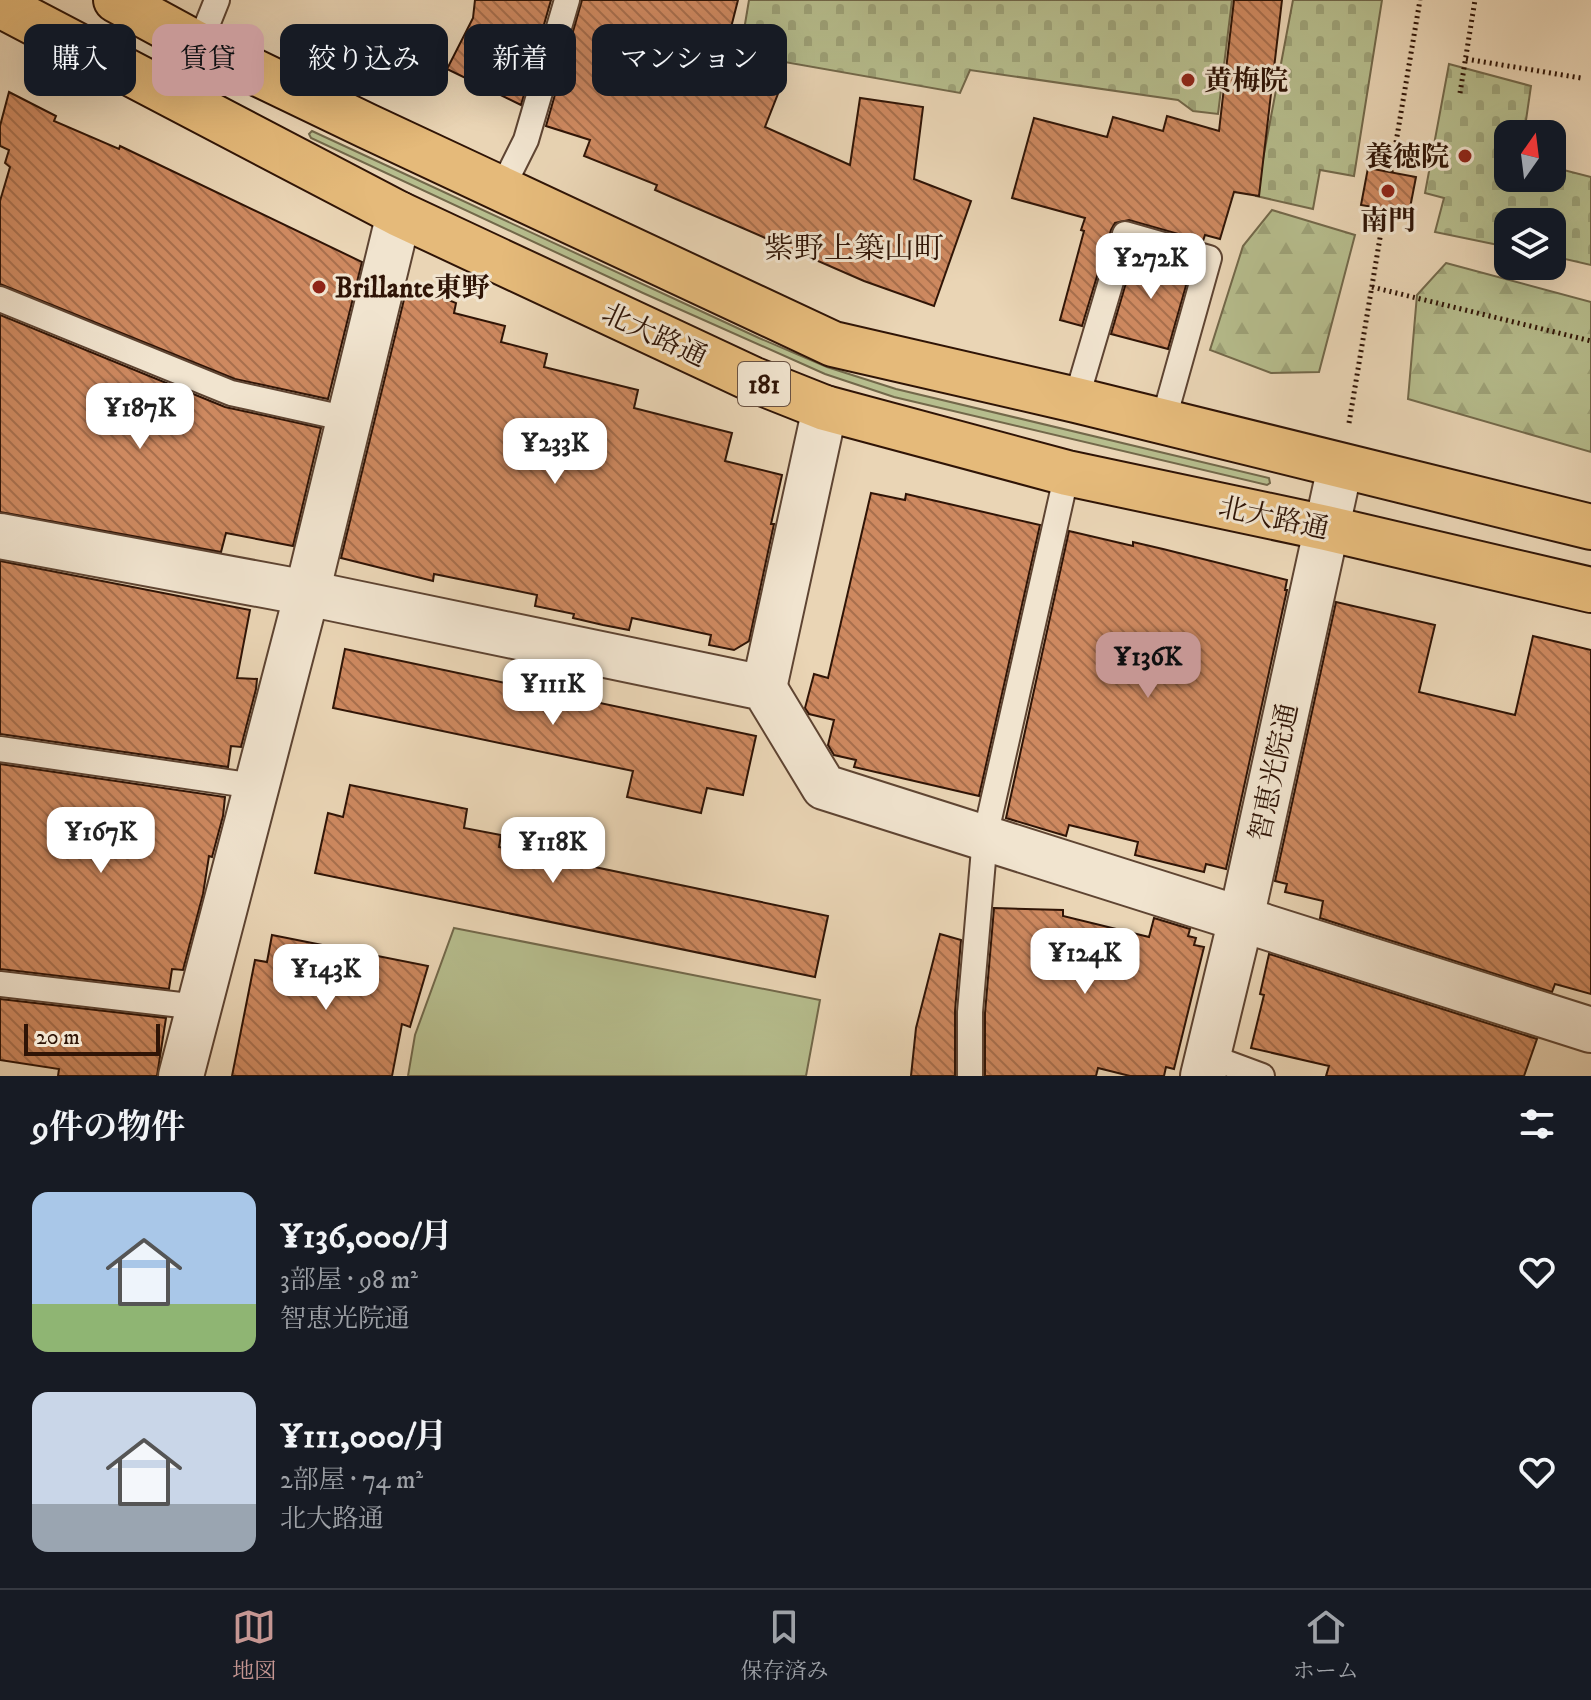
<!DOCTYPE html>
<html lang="ja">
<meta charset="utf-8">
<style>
body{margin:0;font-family:"IM FELL DW Pica","Noto Serif JP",serif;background:#242831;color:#f1f3f6;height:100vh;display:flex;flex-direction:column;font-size:30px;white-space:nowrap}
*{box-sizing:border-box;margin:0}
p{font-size:26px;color:#9ea1a6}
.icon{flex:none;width:44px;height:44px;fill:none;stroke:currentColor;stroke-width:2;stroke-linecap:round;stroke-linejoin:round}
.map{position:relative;height:1076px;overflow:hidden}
.details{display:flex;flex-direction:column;background:#171b24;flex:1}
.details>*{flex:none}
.top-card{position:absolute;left:24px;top:24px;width:800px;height:72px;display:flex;gap:16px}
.needle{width:52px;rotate:14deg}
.controls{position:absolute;left:1494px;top:120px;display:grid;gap:16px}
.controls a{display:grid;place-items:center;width:72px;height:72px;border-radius:16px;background:#171b24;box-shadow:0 8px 32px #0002;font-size:40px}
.scale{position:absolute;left:24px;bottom:20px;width:136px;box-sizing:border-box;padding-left:8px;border:4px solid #2f1406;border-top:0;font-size:22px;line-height:28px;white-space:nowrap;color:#2f1406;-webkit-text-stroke:6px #f1e4cf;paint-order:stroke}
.price{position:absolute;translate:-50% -68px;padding:0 18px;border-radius:16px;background:#fff;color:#222;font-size:26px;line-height:52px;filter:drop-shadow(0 2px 4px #0008)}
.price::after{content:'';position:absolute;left:50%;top:48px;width:24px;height:18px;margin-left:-12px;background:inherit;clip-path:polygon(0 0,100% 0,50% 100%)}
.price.on{background:#c59692;color:#111}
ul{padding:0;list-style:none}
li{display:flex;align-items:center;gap:24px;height:200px;padding:0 32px}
li span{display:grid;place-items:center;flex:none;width:224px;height:160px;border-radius:16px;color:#555}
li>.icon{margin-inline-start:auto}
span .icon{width:96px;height:96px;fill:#fffc;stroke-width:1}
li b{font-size:34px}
h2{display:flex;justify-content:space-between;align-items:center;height:96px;padding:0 32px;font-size:34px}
.pill{padding:0 28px;border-radius:16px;background:#171b24;box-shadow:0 8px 32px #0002;font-size:28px;line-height:72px}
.pill.on{background:#c59692;color:#111}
.dock{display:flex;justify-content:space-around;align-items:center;height:112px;border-top:2px solid #363941;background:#171b24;font-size:22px;color:#9ea1a6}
.dock a{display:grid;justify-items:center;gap:4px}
.dock .on{color:#c59692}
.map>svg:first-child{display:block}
.green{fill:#b6bd8d;stroke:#72684a;stroke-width:2}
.forest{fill:url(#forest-firs);stroke:#72684a;stroke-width:2}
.cemetery{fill:url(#cemetery-stones);stroke:#72684a;stroke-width:2}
.building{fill:url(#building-back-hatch);stroke:#2f1406;stroke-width:2}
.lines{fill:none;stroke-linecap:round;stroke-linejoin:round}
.lane-casing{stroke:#5e4432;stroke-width:28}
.street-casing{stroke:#5e4432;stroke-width:48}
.primary-casing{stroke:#2f1406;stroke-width:48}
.path{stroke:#2f1406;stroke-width:5;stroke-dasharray:2 4;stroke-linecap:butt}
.lane{stroke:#f1e4cf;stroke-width:24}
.street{stroke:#f1e4cf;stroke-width:44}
.primary{stroke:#e5ba7a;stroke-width:44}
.poi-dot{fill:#8f2418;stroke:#f1e4cf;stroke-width:3}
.labels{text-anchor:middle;stroke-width:6;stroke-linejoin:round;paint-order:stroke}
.shield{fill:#f1e4cf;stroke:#695242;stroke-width:2}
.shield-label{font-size:26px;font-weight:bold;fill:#2f1406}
.poi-label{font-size:28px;font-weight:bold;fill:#2f1406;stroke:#f1e4cf;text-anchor:start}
.street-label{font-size:28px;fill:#2f1406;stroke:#f1e4cf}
.neighbourhood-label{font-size:30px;fill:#2f1406;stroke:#f1e4cf}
</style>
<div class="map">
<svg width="1591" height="1076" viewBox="0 0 1591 1076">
<defs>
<pattern id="forest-firs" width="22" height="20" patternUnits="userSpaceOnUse" patternTransform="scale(2)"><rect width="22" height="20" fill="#b6bd8d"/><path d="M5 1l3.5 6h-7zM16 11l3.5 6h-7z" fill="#9da278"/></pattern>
<pattern id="cemetery-stones" width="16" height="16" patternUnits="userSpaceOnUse" patternTransform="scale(2)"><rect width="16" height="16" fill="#b6bd8d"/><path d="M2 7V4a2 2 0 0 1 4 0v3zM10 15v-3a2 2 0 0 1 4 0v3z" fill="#9da278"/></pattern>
<pattern id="building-back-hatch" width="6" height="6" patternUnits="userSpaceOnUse" patternTransform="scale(2)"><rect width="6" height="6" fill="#ce8960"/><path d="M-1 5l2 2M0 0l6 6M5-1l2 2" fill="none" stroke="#a86f4d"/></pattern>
</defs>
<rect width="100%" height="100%" fill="#ead5b5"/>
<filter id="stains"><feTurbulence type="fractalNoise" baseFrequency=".0025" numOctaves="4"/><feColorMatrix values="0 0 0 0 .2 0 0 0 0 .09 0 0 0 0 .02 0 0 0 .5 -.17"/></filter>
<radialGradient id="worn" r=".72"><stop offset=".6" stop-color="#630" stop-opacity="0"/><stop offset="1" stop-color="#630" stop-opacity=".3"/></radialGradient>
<g class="green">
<path d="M312 131 759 338 827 367 896 389 1269 478 1270 483 1267 485 894 397 825 374 643 293 311 138 309 134Z"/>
<path d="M454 928 820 1000 806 1076H408L415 1035Z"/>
</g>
<g class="forest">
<path d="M1272 210 1355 235 1319 372 1271 373 1210 350 1243 246Z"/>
<path d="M1446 263 1591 302V452L1408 399 1417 295Z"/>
</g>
<g class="cemetery">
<path d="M749 0H1232L1218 114 1193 111 1178 100 970 70 960 93 740 54Z"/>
<path d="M1293 0H1382L1354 176 1320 170 1313 209 1256 196Z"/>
<path d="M1449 64 1531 86 1524 134H1508V178H1552V167L1591 177V265L1552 256V222H1508V247L1435 232 1444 198 1425 193Z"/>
</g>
<g class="building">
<path d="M475 0H551L521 105 447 69 473 18Z"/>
<path d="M582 0H738L722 63 781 86 765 127 850 165 860 98 923 107 914 179 971 201 934 306 864 281 655 190 657 185 584 156 590 140 546 126Z"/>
<path d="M1234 0H1282L1259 196 1234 192 1220 239 1205 235 1203 241 1129 220 1115 223 1111 230 1082 326 1060 320 1084 231 1081 230 1085 218 1012 198 1034 118 1107 137 1113 117 1163 131 1167 116 1219 131Z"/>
<path d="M9 92 56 116 54 121 119 149 120 146 362 262 328 399 235 379 0 284V201L10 167 5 163 9 150 0 146V126Z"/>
<path d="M1368 168 1416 177 1409 213 1361 205Z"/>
<path d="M1135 252 1191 268 1168 349 1111 334Z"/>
<path d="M408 283 456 303 454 313 505 326 501 342 547 354 544 367 638 390 634 408 732 433 725 461 782 475 771 524H774L749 641 734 650 709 645 711 635 632 618 629 630 603 625 573 618 574 614 535 606 537 595 434 574 433 581 341 558Z"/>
<path d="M0 315 225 407 321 428 293 546 226 533 221 552 0 512Z"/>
<path d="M871 493 905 500 906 494 1040 525 979 796 854 767 856 760 834 755 828 745 834 720 809 714 805 708 814 674 828 678Z"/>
<path d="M1069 531 1133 546V542L1163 549 1287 580 1285 590H1287L1226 869 1206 864 1204 872 1135 855 1138 842 1069 825 1066 836 1006 818Z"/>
<path d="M0 561 250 610 237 678 257 679 256 689 241 747 231 746 228 767 0 734Z"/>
<path d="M1336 602 1435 625 1419 692 1515 715 1533 636 1591 650V994L1555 984 1552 992 1320 918 1323 901 1285 892 1287 884 1275 881Z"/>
<path d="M345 649 756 736 743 795 707 788 701 813 627 797 633 771 333 708Z"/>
<path d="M0 764 225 797 223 816 212 857 209 856 203 894 183 970 172 969 169 989 0 969Z"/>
<path d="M350 785 467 809 464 828 501 835 499 847 828 916 815 977 315 873 328 813 343 817Z"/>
<path d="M994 908 1063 910V916L1149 937 1154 918 1190 929 1188 936 1196 938 1194 945 1204 947 1174 1069 1166 1067 1164 1076H1130L1098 1068 1096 1076H985V1013Z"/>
<path d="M940 934 961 940 955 1011V1076H911L916 1028Z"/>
<path d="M272 935 428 966 410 1027 402 1024 392 1076H232L255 960 267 962Z"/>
<path d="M1269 954 1537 1039 1524 1076H1326L1329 1066 1251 1048 1264 995 1260 994Z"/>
<path d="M0 999 166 1018 157 1076H58L59 1069 0 1060Z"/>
</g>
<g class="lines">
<defs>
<g id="lane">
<path d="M199 45 217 0"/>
<path d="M501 190 526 140 567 0"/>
<path d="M0 299 231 393 348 419"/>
<path d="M1076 400 1125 234 1209 258 1163 422"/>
<path d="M0 749 255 786"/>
<path d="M0 984 198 1007"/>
<path d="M1208 1056 1262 1076"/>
<path d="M970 1076V1012L985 837 1067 473"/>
</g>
<g id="street">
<path d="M0 536 307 593 764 688 824 787 1591 1030"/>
<path d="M764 688 825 408"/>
<path d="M181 1076 307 593 399 214"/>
<path d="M1203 1076 1241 919 1340 467"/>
</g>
<g id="primary">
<path d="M116 0 199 45 367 126 833 344 1076 400 1591 527"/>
<path d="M0 5 399 214 752 379 825 408 1067 473 1326 528 1591 590"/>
</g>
</defs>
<use href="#lane" class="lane-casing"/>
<use href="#street" class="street-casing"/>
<use href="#primary" class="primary-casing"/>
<g class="path">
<path d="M1466 59 1581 78"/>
<path d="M1460 93 1475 0"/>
<path d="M1391 172 1420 0"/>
<path d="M1372 287 1591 341"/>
<path d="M1349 423 1385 208"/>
</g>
<use href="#lane" class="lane"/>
<use href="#street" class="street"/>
<use href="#primary" class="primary"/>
</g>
<g class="poi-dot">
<circle cx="1188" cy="80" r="8"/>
<circle cx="1465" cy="156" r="8"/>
<circle cx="1388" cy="191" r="8"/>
<circle cx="319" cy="287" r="8"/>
</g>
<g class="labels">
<rect class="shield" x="738" y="362" width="52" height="44" rx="6"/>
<g class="shield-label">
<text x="764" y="393">181</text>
</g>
<g class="poi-label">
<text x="1204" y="90">黄梅院</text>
<text x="1449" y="166" text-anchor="end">養徳院</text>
<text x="1388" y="230" text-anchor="middle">南門</text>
<text x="335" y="297">Brillante東野</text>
</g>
<g class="street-label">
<text transform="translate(655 334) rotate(25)" y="10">北大路通</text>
<text transform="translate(1274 517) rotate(12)" y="10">北大路通</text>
<text transform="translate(1273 772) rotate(-78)" y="10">智恵光院通</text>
</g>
<g class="neighbourhood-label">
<text x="854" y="258">紫野上築山町</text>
</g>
</g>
<rect width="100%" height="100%" filter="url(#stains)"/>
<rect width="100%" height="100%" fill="url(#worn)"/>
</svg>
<div class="controls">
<a><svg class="needle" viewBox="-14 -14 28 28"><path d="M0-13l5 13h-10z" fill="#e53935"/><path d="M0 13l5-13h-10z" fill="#9ea1a6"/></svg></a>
<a><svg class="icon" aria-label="layers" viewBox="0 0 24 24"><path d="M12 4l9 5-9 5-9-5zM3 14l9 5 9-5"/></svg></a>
</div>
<div class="scale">20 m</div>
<b class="price" style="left:1151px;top:301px">¥272K</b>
<b class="price" style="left:140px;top:451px">¥187K</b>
<b class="price" style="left:555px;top:486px">¥233K</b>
<b class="price on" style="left:1148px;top:700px">¥136K</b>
<b class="price" style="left:553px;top:727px">¥111K</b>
<b class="price" style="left:101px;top:875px">¥167K</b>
<b class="price" style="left:553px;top:885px">¥118K</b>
<b class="price" style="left:1085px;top:996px">¥124K</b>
<b class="price" style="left:326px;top:1012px">¥143K</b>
<div class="top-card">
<a class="pill">購入</a>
<a class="pill on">賃貸</a>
<a class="pill">絞り込み</a>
<a class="pill">新着</a>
<a class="pill">マンション</a>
</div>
</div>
<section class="details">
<h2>9件の物件<svg class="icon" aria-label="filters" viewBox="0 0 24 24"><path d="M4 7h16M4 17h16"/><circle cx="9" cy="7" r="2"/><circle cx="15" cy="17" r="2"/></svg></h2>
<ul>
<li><span style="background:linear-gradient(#a9c7e8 70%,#8fb573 0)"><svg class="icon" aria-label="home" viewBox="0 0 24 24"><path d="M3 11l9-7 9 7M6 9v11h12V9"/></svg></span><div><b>¥136,000/月</b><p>3部屋 · 98 m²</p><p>智恵光院通</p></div><svg class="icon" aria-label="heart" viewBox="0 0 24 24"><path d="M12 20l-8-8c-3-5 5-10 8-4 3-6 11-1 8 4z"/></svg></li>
<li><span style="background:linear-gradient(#c9d6e8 70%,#9aa5b1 0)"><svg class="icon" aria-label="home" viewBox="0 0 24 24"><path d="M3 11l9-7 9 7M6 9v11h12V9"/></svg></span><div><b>¥111,000/月</b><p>2部屋 · 74 m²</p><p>北大路通</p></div><svg class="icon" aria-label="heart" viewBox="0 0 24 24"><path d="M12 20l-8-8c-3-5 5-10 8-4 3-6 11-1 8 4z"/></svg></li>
</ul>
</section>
<nav class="dock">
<a class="on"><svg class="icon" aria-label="map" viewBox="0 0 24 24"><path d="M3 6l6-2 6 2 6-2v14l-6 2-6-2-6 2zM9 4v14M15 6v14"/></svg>地図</a>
<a><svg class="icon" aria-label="saved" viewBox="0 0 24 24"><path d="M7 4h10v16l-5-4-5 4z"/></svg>保存済み</a>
<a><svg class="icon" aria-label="home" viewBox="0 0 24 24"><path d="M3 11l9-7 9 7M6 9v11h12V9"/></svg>ホーム</a>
</nav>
